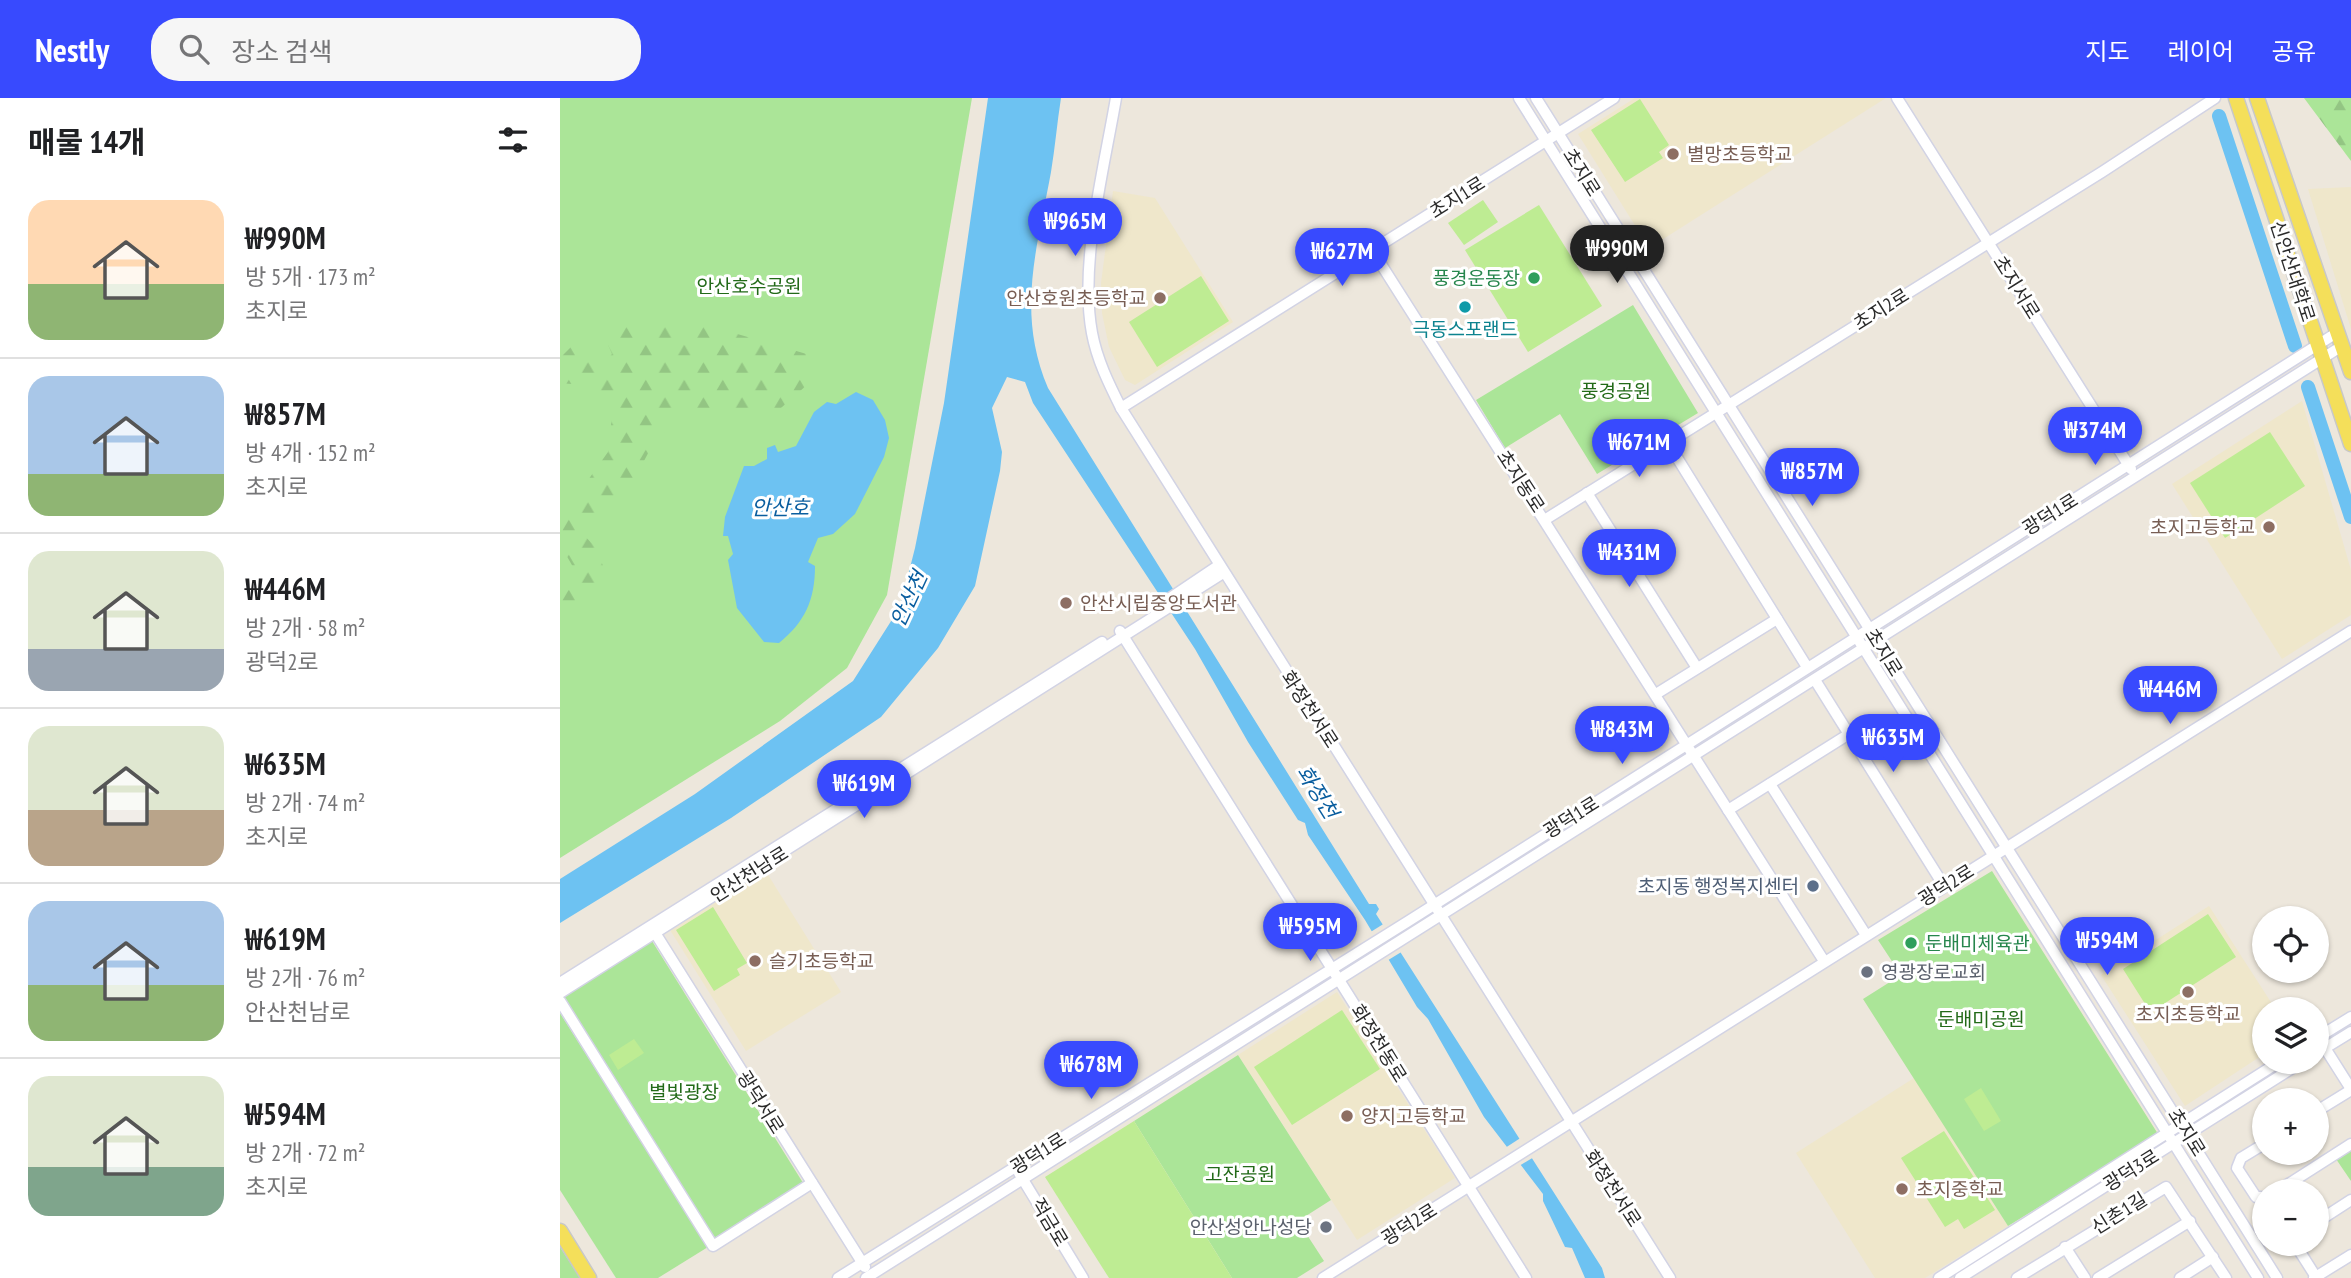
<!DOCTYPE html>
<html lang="ko">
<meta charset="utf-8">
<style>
body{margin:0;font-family:"PT Sans Narrow","Noto Sans KR",sans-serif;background:#f6f6f6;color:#202124;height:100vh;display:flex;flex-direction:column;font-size:26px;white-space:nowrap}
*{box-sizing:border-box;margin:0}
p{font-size:23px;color:#757577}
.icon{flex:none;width:38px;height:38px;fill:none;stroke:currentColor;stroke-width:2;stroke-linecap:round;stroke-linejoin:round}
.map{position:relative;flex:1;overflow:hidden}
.side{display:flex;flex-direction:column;background:#fff;width:560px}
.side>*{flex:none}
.buttons{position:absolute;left:1692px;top:808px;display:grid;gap:14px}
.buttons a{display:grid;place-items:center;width:77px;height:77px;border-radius:50%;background:#fff;box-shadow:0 2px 5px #0004;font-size:35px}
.price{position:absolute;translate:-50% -60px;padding:0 16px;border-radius:24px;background:#384afe;color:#fff;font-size:23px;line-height:46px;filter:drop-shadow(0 2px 4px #0008)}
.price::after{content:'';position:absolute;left:50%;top:42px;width:21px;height:16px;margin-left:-10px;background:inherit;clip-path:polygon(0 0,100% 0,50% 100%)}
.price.selected{background:#222;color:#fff}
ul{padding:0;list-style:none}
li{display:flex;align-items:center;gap:21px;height:175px;padding:0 28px}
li+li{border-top:2px solid #e0e0e0}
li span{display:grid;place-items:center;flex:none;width:196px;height:140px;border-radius:21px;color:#555}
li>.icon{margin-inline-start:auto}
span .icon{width:84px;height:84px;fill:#fffc;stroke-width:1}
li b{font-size:30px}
h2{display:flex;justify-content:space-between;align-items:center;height:84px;padding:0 28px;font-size:30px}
header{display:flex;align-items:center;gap:42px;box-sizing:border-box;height:98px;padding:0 35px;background:#384afe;color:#fff}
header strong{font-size:33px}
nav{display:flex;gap:38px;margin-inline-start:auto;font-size:24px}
.search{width:490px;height:63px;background:#f6f6f6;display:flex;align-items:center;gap:18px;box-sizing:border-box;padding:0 24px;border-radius:28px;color:#757577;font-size:26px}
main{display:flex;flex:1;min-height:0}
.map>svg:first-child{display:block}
.education{fill:#efe7cb}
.grass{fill:#abe598}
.forest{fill:url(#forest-firs)}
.pitch{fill:#beec93}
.water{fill:#6dc2f2}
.pier{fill:#ede7dc}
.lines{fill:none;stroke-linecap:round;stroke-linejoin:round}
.river{stroke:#6dc2f2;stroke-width:14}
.minor-casing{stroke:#d2d3e4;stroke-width:13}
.major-casing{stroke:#c8c8c8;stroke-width:17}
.minor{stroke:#fff;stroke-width:10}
.major{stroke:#f4df5a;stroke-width:14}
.education-dot{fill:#8d6e63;stroke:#fff;stroke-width:2.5}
.leisure-dot{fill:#2e9e5b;stroke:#fff;stroke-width:2.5}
.culture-dot{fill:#0f9aa8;stroke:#fff;stroke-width:2.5}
.service-dot{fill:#5c6f8a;stroke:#fff;stroke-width:2.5}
.worship-dot{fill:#6b7280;stroke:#fff;stroke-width:2.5}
.labels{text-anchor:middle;stroke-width:6;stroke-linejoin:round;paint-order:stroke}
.education-label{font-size:19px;fill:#785e54;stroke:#fff;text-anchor:start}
.street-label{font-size:19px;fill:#2b2b2b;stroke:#fff}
.leisure-label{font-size:19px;fill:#27864d;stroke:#fff;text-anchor:end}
.park-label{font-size:19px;fill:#226a18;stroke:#fff}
.culture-label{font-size:19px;fill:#0d838f;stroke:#fff}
.service-label{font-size:19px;fill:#4e5e75;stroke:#fff;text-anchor:end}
.worship-label{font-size:19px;fill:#5b616d;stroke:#fff;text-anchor:start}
.water-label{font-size:21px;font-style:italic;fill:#0a5e9f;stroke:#fff}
</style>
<header>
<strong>Nestly</strong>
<div class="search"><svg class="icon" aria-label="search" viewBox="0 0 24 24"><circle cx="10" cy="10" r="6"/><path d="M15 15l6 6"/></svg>장소 검색</div>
<nav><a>지도</a><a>레이어</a><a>공유</a></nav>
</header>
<main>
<section class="side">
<h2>매물 14개<svg class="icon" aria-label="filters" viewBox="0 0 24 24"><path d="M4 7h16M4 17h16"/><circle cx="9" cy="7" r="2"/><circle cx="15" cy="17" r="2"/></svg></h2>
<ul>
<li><span style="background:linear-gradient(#ffd9b3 60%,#8fb573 0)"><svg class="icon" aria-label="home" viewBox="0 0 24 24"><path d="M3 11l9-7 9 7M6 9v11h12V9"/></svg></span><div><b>₩990M</b><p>방 5개 · 173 m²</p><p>초지로</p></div></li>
<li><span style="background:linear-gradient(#a9c7e8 70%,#8fb573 0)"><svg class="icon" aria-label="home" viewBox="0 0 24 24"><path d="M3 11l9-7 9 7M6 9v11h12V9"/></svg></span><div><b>₩857M</b><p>방 4개 · 152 m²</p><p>초지로</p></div></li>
<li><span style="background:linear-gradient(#dfe7d0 70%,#9aa5b1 0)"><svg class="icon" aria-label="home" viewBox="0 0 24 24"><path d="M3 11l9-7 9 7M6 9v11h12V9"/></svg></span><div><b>₩446M</b><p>방 2개 · 58 m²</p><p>광덕2로</p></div></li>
<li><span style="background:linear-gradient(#dfe7d0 60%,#b9a48a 0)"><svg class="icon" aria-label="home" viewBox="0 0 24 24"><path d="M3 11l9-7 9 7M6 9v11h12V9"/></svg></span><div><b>₩635M</b><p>방 2개 · 74 m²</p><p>초지로</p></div></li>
<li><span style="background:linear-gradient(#a9c7e8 60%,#8fb573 0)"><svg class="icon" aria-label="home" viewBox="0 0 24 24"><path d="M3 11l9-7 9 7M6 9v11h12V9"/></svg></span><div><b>₩619M</b><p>방 2개 · 76 m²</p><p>안산천남로</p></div></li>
<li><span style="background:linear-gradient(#dfe7d0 65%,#7fa58c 0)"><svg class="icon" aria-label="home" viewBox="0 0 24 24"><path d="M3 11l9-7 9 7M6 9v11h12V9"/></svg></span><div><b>₩594M</b><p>방 2개 · 72 m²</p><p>초지로</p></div></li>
</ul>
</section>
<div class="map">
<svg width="1791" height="1180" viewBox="0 0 1791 1180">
<defs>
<pattern id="forest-firs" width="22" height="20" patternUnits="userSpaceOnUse" patternTransform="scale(1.75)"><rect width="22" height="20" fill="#abe598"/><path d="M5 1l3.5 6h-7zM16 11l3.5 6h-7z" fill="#93c583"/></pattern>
</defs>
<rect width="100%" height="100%" fill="#ede7dc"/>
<g class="education">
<path d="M1075 0H1326L1089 150 1018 36Z"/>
<path d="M1791 89V231L1748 91Z"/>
<path d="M553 93 595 100 673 224 575 287 565 282 549 249 542 215 541 185Z"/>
<path d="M1742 303 1791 472V517L1722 561 1612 386Z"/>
<path d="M205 772 281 894 186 953 110 832Z"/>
<path d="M1649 808 1716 912H1704V956L1625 1008 1541 877Z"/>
<path d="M777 894 895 1080 797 1142 678 957Z"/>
<path d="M1354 980 1448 1128 1365 1180H1315L1236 1055Z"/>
</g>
<g class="grass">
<path d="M0 0H412L327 497 287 570 220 623 0 760Z"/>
<path d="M1073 207 1138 315 1037 376 1000 316 945 350 916 302Z"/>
<path d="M1432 773 1598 1036 1448 1128 1303 901 1341 877 1318 842Z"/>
<path d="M92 843 245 1088 155 1144 2 899Z"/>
<path d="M0 915 148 1149 98 1180H56L0 1092Z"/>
<path d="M678 957 771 1102 738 1123 764 1163 737 1180H672L574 1023Z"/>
<path d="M1791 1051V1083L1776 1061Z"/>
<path d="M0 1149 20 1180H0Z"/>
</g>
<g class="forest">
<path d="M1744 0H1791V63Z"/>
<path d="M143 226 250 257 248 286 213 317 130 310 94 344 76 378 51 408 22 435 38 452 49 488 0 511V500L20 481 5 455 1 420 48 354 53 310 37 309 23 287 0 285V260L20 240 40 270 52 256 40 229Z"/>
</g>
<g class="pitch">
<path d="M1080 1 1109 47 1099 54 1103 60 1065 84 1031 32Z"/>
<path d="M923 102 938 124 904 147 888 125Z"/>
<path d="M979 107 1042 208 968 254 905 152Z"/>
<path d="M641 178 669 223 597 269 569 224Z"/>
<path d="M1710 334 1745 388 1665 440 1630 385Z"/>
<path d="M153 809 187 865 177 871 180 877 154 893 116 832Z"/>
<path d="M1648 816 1676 859 1596 911 1593 906 1587 909 1563 871Z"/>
<path d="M782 912 820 971 732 1027 694 969Z"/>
<path d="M74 941 84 955 58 972 49 957Z"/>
<path d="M1421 990 1441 1023 1424 1033 1404 1001Z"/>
<path d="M574 1023 672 1180H549L485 1079Z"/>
<path d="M1384 1033 1435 1112 1404 1131 1398 1121 1385 1129 1341 1060Z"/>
</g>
<g class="water">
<path d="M428 0H501C497 25 495 50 491 74 477 151 456 214 488 290L809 806H816L819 811 816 816 1042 1170 1045 1180H1025L1012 1150 1005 1149 983 1103V1096L924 1019 868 921 857 909 805 822 748 737 745 725 738 722 688 644 635 551 473 305 465 284 447 279 432 310 442 354 440 373 415 488 378 550 321 619 171 720 0 825V781L135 696 293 583 340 509 355 450 384 305Z"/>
<path d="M296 294 313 302 325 322 329 340 324 359 295 416 273 436 258 440 248 464 255 468C255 502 245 524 219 545L204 544 177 510 168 462 173 456 168 438H163L165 419 184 368H194L207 361V350L215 347 218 354 236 348 254 314 267 304 276 306Z"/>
</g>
<g class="pier">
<path d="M825 825 843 853 825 864 809 835Z"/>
<path d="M962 1039 974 1059 959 1068 942 1052Z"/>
</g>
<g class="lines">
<g class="river">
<path d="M1659 18 1735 248"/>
<path d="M1748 289 1791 419"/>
</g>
<defs>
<g id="minor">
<path d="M556 0C544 71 519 166 532 235 537 262 549 286 561 310L1110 1180"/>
<path d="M959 0 1698 1180"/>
<path d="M976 0 1717 1180"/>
<path d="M1337 0 1571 371"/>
<path d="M812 152 1264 863"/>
<path d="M561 310 1054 0"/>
<path d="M1108 345 1247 569"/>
<path d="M1027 395 1137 570"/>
<path d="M986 421 1542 74 1655 0"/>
<path d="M594 511 658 468"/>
<path d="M560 533 966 1180"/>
<path d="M1255 582 1384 788"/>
<path d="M1096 596 1217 521"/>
<path d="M1210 686 1306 837"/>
<path d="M1168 712 1289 636"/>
<path d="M92 830 305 1169"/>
<path d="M0 885 542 544"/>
<path d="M0 895 663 475"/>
<path d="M0 903 153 1148 252 1085"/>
<path d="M1757 940 1791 919"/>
<path d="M1765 950 1791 991"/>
<path d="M1757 955 1791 934"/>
<path d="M1757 1013 1791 992"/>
<path d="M1704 1046 1681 1060 1677 1070 1696 1099H1704"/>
<path d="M459 1075 523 1180"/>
<path d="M1716 1094 1791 1046"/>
<path d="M1757 1124 1791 1102"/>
<path d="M1735 1146 1756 1179"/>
<path d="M1505 1149 1525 1180"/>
<path d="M278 1180 847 824 1778 234"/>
<path d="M306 1180 1782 248"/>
<path d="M763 1180 1791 533"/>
<path d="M1379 1180 1719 964"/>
<path d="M1400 1180 1742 964"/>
<path d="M1457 1180 1606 1089 1666 1180"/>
<path d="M1538 1180 1630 1123"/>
<path d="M1620 1180 1653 1159"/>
<path d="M1754 1180 1791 1157"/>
</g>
<g id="major">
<path d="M1676 0 1791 346"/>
<path d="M1697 0 1791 274"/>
<path d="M0 1133 29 1180"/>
</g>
</defs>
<use href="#minor" class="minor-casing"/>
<use href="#major" class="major-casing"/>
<use href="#minor" class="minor"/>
<use href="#major" class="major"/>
</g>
<g class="education-dot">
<circle cx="1113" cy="56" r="7"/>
<circle cx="600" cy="200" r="7"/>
<circle cx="1709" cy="429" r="7"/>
<circle cx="506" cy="505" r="7"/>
<circle cx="195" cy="863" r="7"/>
<circle cx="1628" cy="894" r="7"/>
<circle cx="787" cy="1018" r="7"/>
<circle cx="1342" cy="1091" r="7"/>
</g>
<g class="leisure-dot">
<circle cx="974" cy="180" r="7"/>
<circle cx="1351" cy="845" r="7"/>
</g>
<circle class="culture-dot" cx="905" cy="209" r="7"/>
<circle class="service-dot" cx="1253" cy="788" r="7"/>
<g class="worship-dot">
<circle cx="1307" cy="874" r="7"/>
<circle cx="766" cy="1129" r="7"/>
</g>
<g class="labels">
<g class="education-label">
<text x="1127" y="63">별망초등학교</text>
<text x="586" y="207" text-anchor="end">안산호원초등학교</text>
<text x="1695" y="436" text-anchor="end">초지고등학교</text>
<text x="520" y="512">안산시립중앙도서관</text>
<text x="209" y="870">슬기초등학교</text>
<text x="1628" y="923" text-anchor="middle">초지초등학교</text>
<text x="801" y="1025">양지고등학교</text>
<text x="1356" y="1098">초지중학교</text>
</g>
<g class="street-label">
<text transform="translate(1022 74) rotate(58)" y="7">초지로</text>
<text transform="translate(897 99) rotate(-32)" y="7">초지1로</text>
<text transform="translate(1733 173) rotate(72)" y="7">신안산대학로</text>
<text transform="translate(1457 189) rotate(58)" y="7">초지서로</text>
<text transform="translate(1321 211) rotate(-32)" y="7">초지2로</text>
<text transform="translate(961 383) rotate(57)" y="7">초지동로</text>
<text transform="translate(1490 416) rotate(-32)" y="7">광덕1로</text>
<text transform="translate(1324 554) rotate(58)" y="7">초지로</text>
<text transform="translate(750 611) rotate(57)" y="7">화정천서로</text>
<text transform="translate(1011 719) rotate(-32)" y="7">광덕1로</text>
<text transform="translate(189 776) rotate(-32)" y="7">안산천남로</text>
<text transform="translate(1386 787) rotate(-32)" y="7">광덕2로</text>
<text transform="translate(819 945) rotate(58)" y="7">화정천동로</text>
<text transform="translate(201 1004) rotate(58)" y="7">광덕서로</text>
<text transform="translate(1627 1034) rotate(58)" y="7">초지로</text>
<text transform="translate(478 1055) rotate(-32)" y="7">광덕1로</text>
<text transform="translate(1571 1072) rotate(-32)" y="7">광덕3로</text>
<text transform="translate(1053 1090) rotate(57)" y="7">화정천서로</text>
<text transform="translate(1559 1115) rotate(-32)" y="7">신촌1길</text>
<text transform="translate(490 1124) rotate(59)" y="7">적금로</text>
<text transform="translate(849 1126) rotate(-32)" y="7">광덕2로</text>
</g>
<g class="leisure-label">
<text x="960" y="187">풍경운동장</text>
<text x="1365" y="852" text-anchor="start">둔배미체육관</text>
</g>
<g class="park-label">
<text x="189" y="195">안산호수공원</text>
<text x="1056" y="300">풍경공원</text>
<text x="1421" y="928">둔배미공원</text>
<text x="124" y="1001">별빛광장</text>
<text x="680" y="1083">고잔공원</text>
</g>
<g class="culture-label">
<text x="905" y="238">극동스포랜드</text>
</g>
<g class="service-label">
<text x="1239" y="795">초지동 행정복지센터</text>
</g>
<g class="worship-label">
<text x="1321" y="881">영광장로교회</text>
<text x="752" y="1136" text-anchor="end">안산성안나성당</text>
</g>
<g class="water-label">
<text x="220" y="417">안산호</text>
<text transform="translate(349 501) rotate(-65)" y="7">안산천</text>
<text transform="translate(757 694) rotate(58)" y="7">화정천</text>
</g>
</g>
</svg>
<div class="buttons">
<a><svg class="icon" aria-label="locate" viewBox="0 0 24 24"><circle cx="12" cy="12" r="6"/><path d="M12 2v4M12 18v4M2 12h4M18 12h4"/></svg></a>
<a><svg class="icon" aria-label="layers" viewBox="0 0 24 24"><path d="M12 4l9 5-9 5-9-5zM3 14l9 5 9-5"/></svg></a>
<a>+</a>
<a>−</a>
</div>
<b class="price" style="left:515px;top:160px">₩965M</b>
<b class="price selected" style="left:1057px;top:187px">₩990M</b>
<b class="price" style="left:782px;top:190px">₩627M</b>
<b class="price" style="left:1535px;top:369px">₩374M</b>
<b class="price" style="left:1079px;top:381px">₩671M</b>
<b class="price" style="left:1252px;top:410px">₩857M</b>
<b class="price" style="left:1069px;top:491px">₩431M</b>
<b class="price" style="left:1610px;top:628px">₩446M</b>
<b class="price" style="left:1062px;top:668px">₩843M</b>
<b class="price" style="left:1333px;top:676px">₩635M</b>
<b class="price" style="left:304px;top:722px">₩619M</b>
<b class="price" style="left:750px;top:865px">₩595M</b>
<b class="price" style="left:1547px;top:879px">₩594M</b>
<b class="price" style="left:531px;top:1003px">₩678M</b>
</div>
</main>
